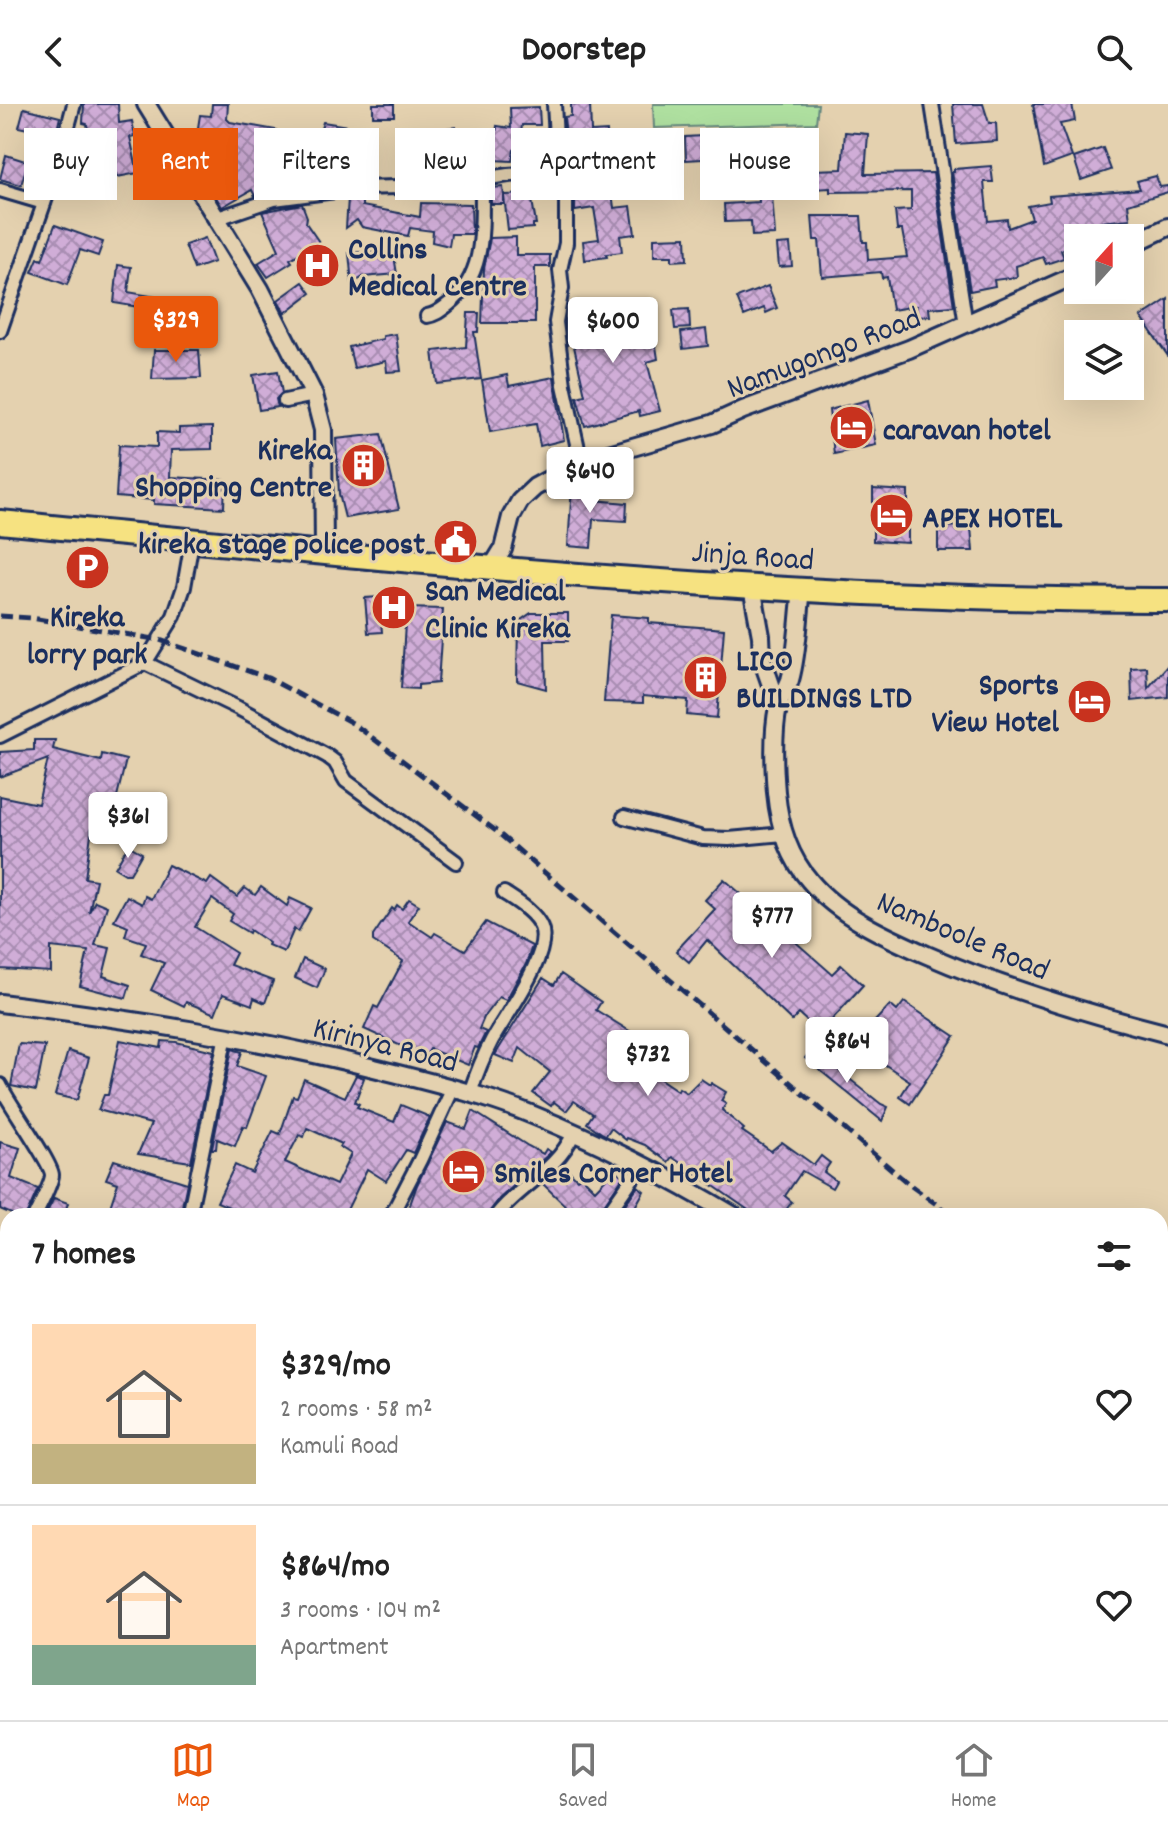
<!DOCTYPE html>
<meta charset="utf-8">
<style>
body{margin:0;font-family:Dekko,sans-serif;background:#f6f6f6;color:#222;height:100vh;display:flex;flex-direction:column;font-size:30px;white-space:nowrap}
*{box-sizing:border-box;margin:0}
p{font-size:26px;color:#767676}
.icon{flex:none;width:44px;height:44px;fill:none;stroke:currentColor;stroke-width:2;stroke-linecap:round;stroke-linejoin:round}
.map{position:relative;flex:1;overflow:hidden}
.drawer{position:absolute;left:0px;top:1104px;width:1168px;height:512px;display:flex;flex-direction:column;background:#fff;border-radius:24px 24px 0 0;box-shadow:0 8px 32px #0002}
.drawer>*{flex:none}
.hud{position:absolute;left:24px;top:24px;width:1120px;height:72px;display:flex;gap:16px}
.needle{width:52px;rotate:21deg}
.controls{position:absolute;left:1064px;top:120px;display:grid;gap:16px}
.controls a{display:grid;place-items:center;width:80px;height:80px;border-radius:0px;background:#fff;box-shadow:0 8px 32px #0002;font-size:40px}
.price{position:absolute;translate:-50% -68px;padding:0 18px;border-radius:8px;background:#fff;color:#222;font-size:26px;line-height:52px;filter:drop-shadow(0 2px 4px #0008)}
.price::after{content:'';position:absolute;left:50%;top:48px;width:24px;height:18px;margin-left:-12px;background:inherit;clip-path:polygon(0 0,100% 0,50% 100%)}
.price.active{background:#ea580c;color:#fff}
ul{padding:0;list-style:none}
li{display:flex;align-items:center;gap:24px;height:200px;padding:0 32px}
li+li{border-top:2px solid #e0e0e0}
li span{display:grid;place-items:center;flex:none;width:224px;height:160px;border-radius:0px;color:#555}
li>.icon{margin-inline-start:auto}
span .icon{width:96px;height:96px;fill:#fffc;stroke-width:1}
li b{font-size:34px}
h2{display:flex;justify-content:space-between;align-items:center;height:96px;padding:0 32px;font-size:34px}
.pill{padding:0 28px;border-radius:0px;background:#fff;box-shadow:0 8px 32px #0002;font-size:28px;line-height:72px}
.pill.active{background:#ea580c;color:#fff}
header{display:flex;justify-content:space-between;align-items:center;height:104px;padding:0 32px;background:#fff;font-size:36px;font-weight:700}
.dock{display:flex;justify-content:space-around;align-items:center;height:112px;border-top:2px solid #e0e0e0;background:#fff;font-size:22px;color:#767676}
.dock a{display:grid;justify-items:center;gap:4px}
.dock .active{color:#ea580c}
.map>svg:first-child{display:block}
.built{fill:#dec6bb}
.garden{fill:#afe0a0;stroke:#65887f;stroke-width:2}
.building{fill:url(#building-cross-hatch);stroke:#1b2f5e;stroke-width:2;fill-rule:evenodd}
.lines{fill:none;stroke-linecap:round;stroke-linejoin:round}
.street-casing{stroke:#1b2f5e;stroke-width:18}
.secondary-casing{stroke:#1b2f5e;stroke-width:22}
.highway-casing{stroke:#1b2f5e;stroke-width:28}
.street{stroke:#e4d1af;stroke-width:12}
.secondary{stroke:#e4d1af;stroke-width:16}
.highway{stroke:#f6e281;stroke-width:22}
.rail{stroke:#1b2f5e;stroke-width:5;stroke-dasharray:12 6;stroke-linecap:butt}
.labels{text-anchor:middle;stroke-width:6;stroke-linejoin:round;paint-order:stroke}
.poi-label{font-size:32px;font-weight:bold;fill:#1b2f5e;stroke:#e4d1af;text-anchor:start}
.street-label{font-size:32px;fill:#1b2f5e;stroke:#e4d1af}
</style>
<header><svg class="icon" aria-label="back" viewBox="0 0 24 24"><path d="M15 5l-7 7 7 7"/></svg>Doorstep<svg class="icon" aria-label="search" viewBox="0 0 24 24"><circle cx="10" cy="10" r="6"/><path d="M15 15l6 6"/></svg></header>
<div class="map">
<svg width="1168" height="1616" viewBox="0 0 1168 1616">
<defs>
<pattern id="building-cross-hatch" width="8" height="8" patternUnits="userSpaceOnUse" patternTransform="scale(2)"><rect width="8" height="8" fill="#d0add7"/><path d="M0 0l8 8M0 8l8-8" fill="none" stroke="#a88db2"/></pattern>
</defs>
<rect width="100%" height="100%" fill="#e4d1af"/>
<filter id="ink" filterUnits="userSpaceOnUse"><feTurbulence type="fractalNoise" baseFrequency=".0125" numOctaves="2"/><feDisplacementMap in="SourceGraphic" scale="16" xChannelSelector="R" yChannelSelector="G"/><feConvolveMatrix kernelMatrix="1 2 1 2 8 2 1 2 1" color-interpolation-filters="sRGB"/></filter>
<g filter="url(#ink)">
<path class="built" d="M316 146 336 167 321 180 317 176 314 178 303 166 305 163 301 159Z"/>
<path class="garden" d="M653 0H818L816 19 654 24Z"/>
<g class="building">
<path d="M84 0H118L119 19 132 17 135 32 130 33 138 69 117 73 109 37 90 40 87 20 83 19Z"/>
<path d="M212 0H228L227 15 230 18 276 26 273 46 283 74H291L295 83 255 92 252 86 222 103 193 55 200 11 211 12Z"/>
<rect x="373" y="0" width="21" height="12"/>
<path d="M571 0H590L591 28 607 27 608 51 614 50 619 72 610 73 614 104 631 102 635 130 620 132 622 148 606 150 607 153 585 156 583 137 599 135 594 104 575 107 576 69 570 68 564 13 571 12Z"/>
<path d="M953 0H983L989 19H996L997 37 956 40Z"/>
<path d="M1033 0H1072L1075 17 1060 20 1072 53 1044 63Z"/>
<path d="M539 3 540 21H522L519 47 514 46 512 57 493 56 497 22 511 24 510 4Z"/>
<path d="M24 4 60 13 57 26 41 22 40 28 19 23Z"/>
<path d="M323 18 348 22 338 54 348 56 344 75 321 71 314 66 320 38 317 37Z"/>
<path d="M456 23 458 40 441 42 438 25Z"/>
<path d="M778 28 801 29V57H782L783 77 771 78 775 131 752 132 751 117 725 118 724 100 759 98 756 52 686 56 685 33Z"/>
<path d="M845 28 868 30 865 70 933 69 954 202 929 204 930 212 918 213 916 202 892 206 887 173 882 174 881 168 822 173 819 136H814L812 112H861L863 138H867L868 156 907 153 902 126H897L895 107 911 106V87L830 88V84L814 85 813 66 842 65Z"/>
<path d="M1103 44 1111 66 1081 76 1074 54Z"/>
<path d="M6 51 28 58 21 81 0 75Z"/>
<path d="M991 62 993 78H984L988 117 1007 115 1008 124 1032 115 1028 102 1050 98 1049 92 1140 85 1137 77 1156 72 1160 83 1168 82V88L1128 100 1130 115 1100 118 1104 128 1090 134H1078V139L1061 146 1064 154 1046 160 1043 153 1016 162 1017 173 994 176 995 182 970 187 952 68H954V65Z"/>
<path d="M503 83 504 91 531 90 536 120H533V124L508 126 504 92V100H491V84Z"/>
<path d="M348 94H362V102L420 113 421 99 471 100 472 130H451L449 142 432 138 433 127 410 124 408 132 362 123 357 116 346 124Z"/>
<path d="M302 100 307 113 306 119 319 138 290 155 292 158 268 173 258 159 279 146 262 108Z"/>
<path d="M55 121 103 138 98 152 80 146 67 181 32 168 38 154 42 156Z"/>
<path d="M516 133V151H550V163H535V219H482L484 165 490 134Z"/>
<path d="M686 133 687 156 672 157V152H654V134Z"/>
<path d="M205 134 214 158 194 165 185 141Z"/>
<path d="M790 140 792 162 779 163 777 141Z"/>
<path d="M393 146 397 170 363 173 352 180 349 149Z"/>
<path d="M118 161 131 163 128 188 178 197 176 209 114 199Z"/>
<path d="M303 178 311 189 285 209 278 196Z"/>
<path d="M768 182 777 204 766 209 764 204 744 212 737 194Z"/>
<path d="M1168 195V252L1141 213Z"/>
<path d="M636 201 648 243 656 242 658 255 647 258 660 307 640 312 639 307 585 322 577 293 585 291 573 238 569 239 566 229V215L582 209 586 217Z"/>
<path d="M689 205 690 224 675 225 673 206Z"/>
<path d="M468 209H479L478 228H474L481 275 437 280 433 247 466 243Z"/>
<path d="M706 225 708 242 683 245 681 228Z"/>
<path d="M396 230 401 267 387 268 386 257 354 264 349 243 383 235V232Z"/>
<path d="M154 246H199L201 274 152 275Z"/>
<path d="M278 267 282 289 276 295 278 303 259 306 253 271Z"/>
<path d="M507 271 509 282 554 273 564 336 540 342 536 320 490 328 482 276Z"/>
<path d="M868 296 876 341 834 350 829 306Z"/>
<path d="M212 323V345L171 346 170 373 225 376 224 404 154 400V396L116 393 119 341 157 343V328L179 329V324Z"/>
<path d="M381 330 399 405 345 414 339 390 336 335Z"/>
<path d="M572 382 595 384 594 396 627 399 626 417 593 415 591 444 568 442Z"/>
<path d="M873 385 908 387V439L873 437Z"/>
<path d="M938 422 971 423 973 447H938Z"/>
<path d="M379 493 382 528 368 529 365 494Z"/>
<path d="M406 504 443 505 438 579 418 581V585L401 584Z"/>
<path d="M531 509H568V537H545L546 585 517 577 518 518Z"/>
<path d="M611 511 649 514V519L724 525 717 614 687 611 688 596 643 592V599L604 598Z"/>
<path d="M1168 561V593L1132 597 1131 564 1147 563 1148 584Z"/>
<path d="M34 636H55L53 645 101 657 102 650 126 656 109 725 94 708 85 774 96 776 89 808 95 797 107 802 95 841 110 844 103 872 130 881 126 894 80 882 88 847 51 843V868L0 865V692L38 700 48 655 0 673V648L34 646Z"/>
<path d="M128 741 142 749 130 770H125L115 764Z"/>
<path d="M168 761 207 780 211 774 237 793 245 784 255 791 261 783 287 802 290 794 311 804 298 828 294 825 284 848 268 841 269 839 250 826 249 829 229 817 233 810 212 795 195 823 236 849 230 861 273 877 265 899 254 894 252 901 223 890 215 910 186 898 184 902 151 886 164 859 141 850 146 839 125 832 128 822 114 816 127 792 142 800 145 792 151 795Z"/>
<path d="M724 775 832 870 841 861 863 881 820 929 799 910 792 917 707 836 689 858 676 847 715 805 705 796Z"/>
<path d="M409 795 419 801 408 817 432 833 435 829 465 846 486 818 532 842 526 860 506 896 499 893 485 911 479 925 486 928 478 944 475 943 468 961 430 945 425 953 364 925 374 902 378 904 403 857 373 837V832L392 804 394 806 397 801 402 805Z"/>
<path d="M303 855 325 865 317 884 295 874Z"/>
<path d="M561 870 601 898 596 906 644 936 653 927 667 937 671 932 682 941 670 951 663 961 650 968 678 987 679 984 687 989 701 975 710 981 711 979 726 988 721 997 726 1000 722 1006 744 1025 742 1027 771 1047 782 1038 814 1061 821 1052 830 1059 824 1068 836 1077 832 1084 802 1067 785 1092 792 1098 781 1112H757L672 1053 668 1058 645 1041 627 1034 626 1036 611 1024 606 1031 603 1030 587 1019 593 1010 574 997 566 1007 554 998 551 1002 533 989 550 968 520 944 514 959 495 951 543 874 554 881Z"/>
<path d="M904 898 955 932 910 1000 900 993 910 977 858 943 874 918 890 901 897 907Z"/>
<path d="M120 936 161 944 162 937 176 938 214 947 191 1058 138 1050 151 1020 98 1006 104 991H108Z"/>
<path d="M19 940 45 942 36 987 11 982Z"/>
<path d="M232 945 242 948 237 962 266 972 247 1023 243 1022 235 1042 217 1035 216 1045H212Z"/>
<path d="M812 945 881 1000 888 1003 882 1017 805 954Z"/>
<path d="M68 947 89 954 77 996 55 991Z"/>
<path d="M356 971 364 974 355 998 359 1000 357 1003 394 1018 401 1001 430 1013 413 1049 406 1046 386 1077 367 1065 344 1112H243L244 1109 217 1098 235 1061 252 1069 273 1027 280 1030 293 992 297 993 304 975 345 993ZM307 1024 342 1040 340 1043 351 1050 336 1081 285 1058 299 1031 304 1033Z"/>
<path d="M473 1007 528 1042 543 1050 546 1045 551 1048 499 1095 487 1112H406L417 1081 447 1018 466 1025Z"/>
<path d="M0 1038 20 1044 11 1074 38 1085 26 1112H16L0 1105Z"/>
<path d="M114 1056 187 1079 180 1112H155L131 1102 128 1112H107L118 1079 106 1075Z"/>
<path d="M563 1061 577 1075 581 1072 595 1086 615 1065 621 1071H624L597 1112H576L543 1080Z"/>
<path d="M638 1082 644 1087 630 1112H617Z"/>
<path d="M54 1094 68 1099 64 1112H45Z"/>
</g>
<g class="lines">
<defs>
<g id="street">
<path d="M554 0 558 67"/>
<path d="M932 0 966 221"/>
<path d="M0 86 44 99"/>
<path d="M218 114 274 95 358 84 439 82 508 71 558 67 566 82V139L560 166 562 184 556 218 564 281 581 358"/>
<path d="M427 212C436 211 442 205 449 200 488 169 481 120 482 75"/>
<path d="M0 227 59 56 74 0"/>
<path d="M285 297 314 291"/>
<path d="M145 559 238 604 327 652 335 658 346 677 456 758"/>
<path d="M0 632 145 559 174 512 184 483 192 437"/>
<path d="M624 713 703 734 729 735 784 730"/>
<path d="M0 981C8 998 52 1060 52 1071 52 1079 39 1103 35 1112"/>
<path d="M470 989C476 971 483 953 492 936 505 912 552 850 541 823 535 808 516 797 504 789"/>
<path d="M189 1112 226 931"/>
<path d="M391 1112 420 1056 453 984"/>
<path d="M496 1112C521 1080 555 1069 574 1029"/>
<path d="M606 1112 641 1062"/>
<path d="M0 1190 8 1161"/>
<path d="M0 1337 8 1342"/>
<path d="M0 1498 8 1505"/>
<path d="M148 1608 167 1616"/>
<path d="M781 1608 784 1616"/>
<path d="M965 1608 967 1616"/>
<path d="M684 1616 703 1608"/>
</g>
<g id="secondary">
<path d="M146 0 260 185 314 291 323 326 324 448"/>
<path d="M1130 141 1168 123"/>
<path d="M492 463 503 445 511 413 520 397 535 383 581 358 712 320 743 306 909 245 1078 170"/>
<path d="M752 483 761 532 762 555 778 601"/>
<path d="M802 486C798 515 798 548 790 576 787 585 780 594 778 603 773 627 774 664 776 688 779 721 788 752 810 777 839 812 886 833 927 851 1005 885 1086 909 1168 930"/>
<path d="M0 899C129 915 256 934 382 966 433 979 485 991 533 1011 602 1039 670 1074 734 1112"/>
<path d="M1160 1427 1168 1434"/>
</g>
<path id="highway" d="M0 418C388 455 778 497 1168 496"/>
</defs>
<use href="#street" class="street-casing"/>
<use href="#secondary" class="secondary-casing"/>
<use href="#highway" class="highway-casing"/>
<use href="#street" class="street"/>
<use href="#secondary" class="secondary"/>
<use href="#highway" class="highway"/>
<g class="rail">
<path d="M0 512 32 514 160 536 268 574 354 620 496 727 910 1081 953 1112"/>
<path d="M1160 1192H1168"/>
</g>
</g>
</g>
<defs>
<symbol id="hospital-disc" viewBox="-11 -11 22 22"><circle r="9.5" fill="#c8321e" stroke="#e4d1af"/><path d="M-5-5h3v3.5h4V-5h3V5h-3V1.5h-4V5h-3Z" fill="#fff"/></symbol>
<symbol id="hotel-disc" viewBox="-11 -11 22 22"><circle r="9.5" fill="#c8321e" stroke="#e4d1af"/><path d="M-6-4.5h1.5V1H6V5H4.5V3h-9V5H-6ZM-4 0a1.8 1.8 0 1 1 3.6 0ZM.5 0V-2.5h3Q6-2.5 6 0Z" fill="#fff"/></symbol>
<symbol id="building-disc" viewBox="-11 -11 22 22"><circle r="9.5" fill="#c8321e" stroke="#e4d1af"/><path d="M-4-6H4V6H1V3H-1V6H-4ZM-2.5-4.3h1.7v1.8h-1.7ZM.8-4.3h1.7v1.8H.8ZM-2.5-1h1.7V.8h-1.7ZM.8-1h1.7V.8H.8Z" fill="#fff"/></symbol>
<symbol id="civic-disc" viewBox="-11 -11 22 22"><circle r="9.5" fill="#c8321e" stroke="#e4d1af"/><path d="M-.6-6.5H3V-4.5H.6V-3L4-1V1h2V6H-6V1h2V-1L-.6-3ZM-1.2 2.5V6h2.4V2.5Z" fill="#fff"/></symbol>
<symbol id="parking-disc" viewBox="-11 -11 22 22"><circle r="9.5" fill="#c8321e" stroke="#e4d1af"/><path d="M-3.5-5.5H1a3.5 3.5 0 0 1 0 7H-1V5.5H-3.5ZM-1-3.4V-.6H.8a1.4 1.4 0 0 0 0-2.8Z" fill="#fff"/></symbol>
</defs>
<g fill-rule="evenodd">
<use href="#hospital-disc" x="292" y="136" width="51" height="51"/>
<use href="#hotel-disc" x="826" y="298" width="51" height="51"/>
<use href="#building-disc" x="338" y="336" width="51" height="51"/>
<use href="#hotel-disc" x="866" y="386" width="51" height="51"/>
<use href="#civic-disc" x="430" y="412" width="51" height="51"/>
<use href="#parking-disc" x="62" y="438" width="51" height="51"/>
<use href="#hospital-disc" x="368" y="478" width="51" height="51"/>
<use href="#building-disc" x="680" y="548" width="51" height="51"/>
<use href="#hotel-disc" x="1064" y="572" width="51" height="51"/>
<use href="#hotel-disc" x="438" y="1042" width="51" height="51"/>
</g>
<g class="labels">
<g class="poi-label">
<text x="348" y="154">Collins<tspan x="348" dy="37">Medical Centre</tspan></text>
<text x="883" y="335">caravan hotel</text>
<text x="332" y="355" text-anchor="end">Kireka<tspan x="332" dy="37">Shopping Centre</tspan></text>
<text x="922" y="423">APEX HOTEL</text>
<text x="425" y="449" text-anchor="end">kireka stage police post</text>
<text x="425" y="496">San Medical<tspan x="425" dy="37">Clinic Kireka</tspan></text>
<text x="87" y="522" text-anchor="middle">Kireka<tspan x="87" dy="37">lorry park</tspan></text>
<text x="736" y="566">LICO<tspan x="736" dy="37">BUILDINGS LTD</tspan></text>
<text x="1059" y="590" text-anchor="end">Sports<tspan x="1059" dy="37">View Hotel</tspan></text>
<text x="494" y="1078">Smiles Corner Hotel</text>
</g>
<g class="street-label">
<text transform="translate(823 247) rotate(-21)" y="11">Namugongo Road</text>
<text transform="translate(753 450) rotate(4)" y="11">Jinja Road</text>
<text transform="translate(964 830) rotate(23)" y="11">Namboole Road</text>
<text transform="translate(386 939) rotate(14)" y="11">Kirinya Road</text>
</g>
</g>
</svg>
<div class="controls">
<a><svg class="needle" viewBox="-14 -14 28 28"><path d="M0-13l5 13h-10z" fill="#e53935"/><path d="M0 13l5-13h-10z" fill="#767676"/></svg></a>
<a><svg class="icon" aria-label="layers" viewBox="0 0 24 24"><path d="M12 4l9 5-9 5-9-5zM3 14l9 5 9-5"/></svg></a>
</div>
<b class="price active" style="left:176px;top:260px">$329</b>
<b class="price" style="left:613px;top:261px">$600</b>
<b class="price" style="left:590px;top:411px">$640</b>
<b class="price" style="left:128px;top:756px">$361</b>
<b class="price" style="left:772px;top:856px">$777</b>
<b class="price" style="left:847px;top:981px">$864</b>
<b class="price" style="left:648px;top:994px">$732</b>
<div class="hud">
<a class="pill">Buy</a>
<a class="pill active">Rent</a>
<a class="pill">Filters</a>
<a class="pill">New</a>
<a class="pill">Apartment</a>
<a class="pill">House</a>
</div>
<section class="drawer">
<h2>7 homes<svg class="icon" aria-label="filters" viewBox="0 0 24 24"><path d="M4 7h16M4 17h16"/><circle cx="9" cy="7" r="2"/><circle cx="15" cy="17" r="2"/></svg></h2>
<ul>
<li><span style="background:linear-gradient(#ffd9b3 75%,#c2b280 0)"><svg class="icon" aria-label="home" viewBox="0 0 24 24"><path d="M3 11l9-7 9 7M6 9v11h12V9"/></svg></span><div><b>$329/mo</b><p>2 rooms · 58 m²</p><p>Kamuli Road</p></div><svg class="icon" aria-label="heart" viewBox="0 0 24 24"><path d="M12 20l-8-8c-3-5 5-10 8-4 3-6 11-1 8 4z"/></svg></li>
<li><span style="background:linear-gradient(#ffd9b3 75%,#7fa58c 0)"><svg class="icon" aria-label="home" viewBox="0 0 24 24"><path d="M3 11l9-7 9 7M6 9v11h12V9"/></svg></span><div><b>$864/mo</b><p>3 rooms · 104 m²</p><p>Apartment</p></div><svg class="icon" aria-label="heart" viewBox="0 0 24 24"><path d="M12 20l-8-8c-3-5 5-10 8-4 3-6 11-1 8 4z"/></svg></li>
</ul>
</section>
</div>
<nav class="dock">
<a class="active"><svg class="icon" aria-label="map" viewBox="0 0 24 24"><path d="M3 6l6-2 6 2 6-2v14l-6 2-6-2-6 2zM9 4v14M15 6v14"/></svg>Map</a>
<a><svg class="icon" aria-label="saved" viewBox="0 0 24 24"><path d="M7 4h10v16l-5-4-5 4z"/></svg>Saved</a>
<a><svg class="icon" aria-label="home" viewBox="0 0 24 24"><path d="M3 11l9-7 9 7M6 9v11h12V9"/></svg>Home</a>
</nav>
